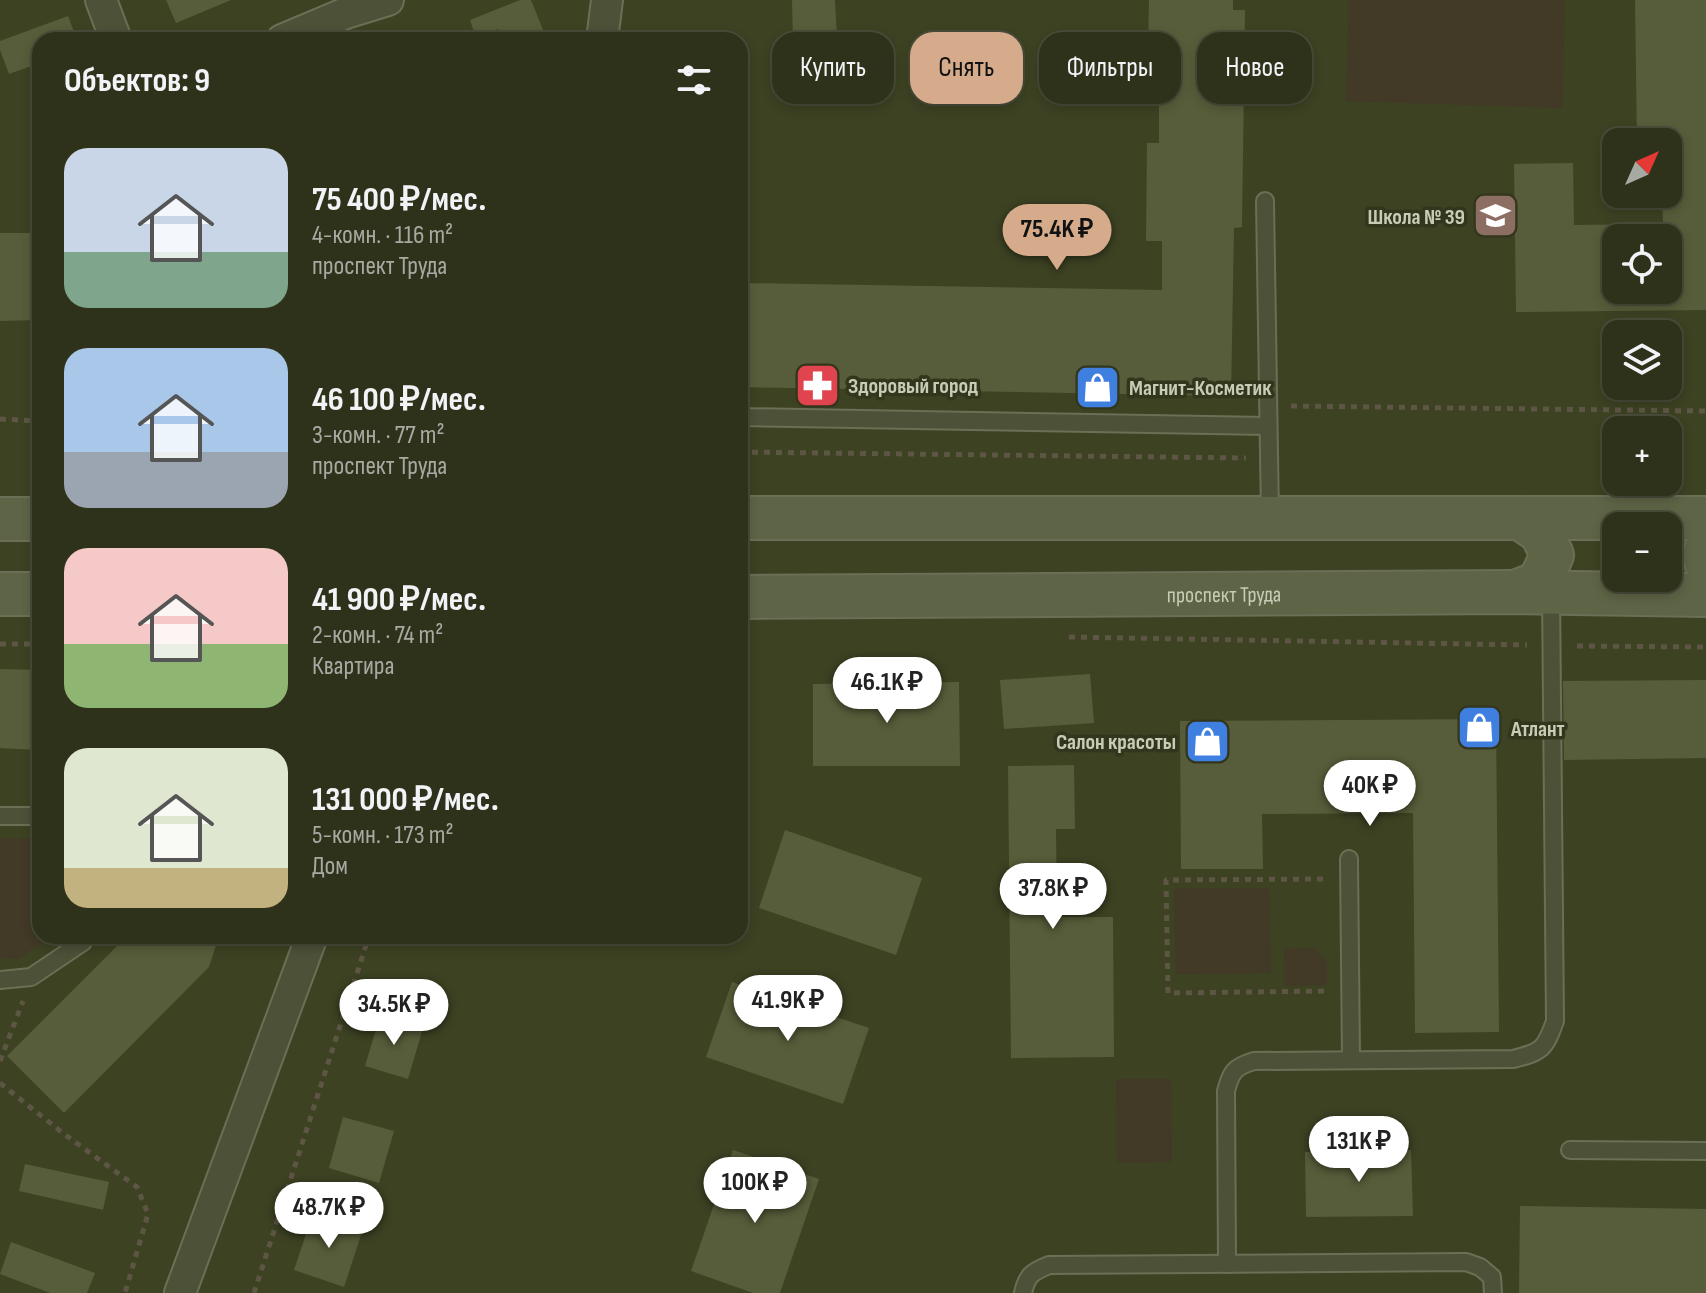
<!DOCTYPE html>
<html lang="ru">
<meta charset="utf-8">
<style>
body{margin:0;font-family:"Sofia Sans Condensed",sans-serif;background:#3a3e27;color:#f1f3f6;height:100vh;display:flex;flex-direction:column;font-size:30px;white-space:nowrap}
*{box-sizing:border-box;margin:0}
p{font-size:26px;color:#a7aaa2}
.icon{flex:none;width:44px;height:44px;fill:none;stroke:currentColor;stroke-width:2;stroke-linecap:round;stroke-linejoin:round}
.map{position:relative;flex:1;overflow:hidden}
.details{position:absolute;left:32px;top:32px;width:716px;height:912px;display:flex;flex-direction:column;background:#2e321a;border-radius:24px;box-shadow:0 4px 12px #0003,0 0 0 2px #494d39}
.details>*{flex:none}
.banner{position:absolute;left:772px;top:32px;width:760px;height:72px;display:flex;gap:16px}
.needle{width:52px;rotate:45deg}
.fabs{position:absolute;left:1602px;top:128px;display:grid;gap:16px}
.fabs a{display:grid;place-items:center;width:80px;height:80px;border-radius:16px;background:#2e321a;box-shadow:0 4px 12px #0003,0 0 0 2px #494d39;font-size:40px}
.price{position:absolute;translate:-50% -68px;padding:0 18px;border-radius:28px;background:#fff;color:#222;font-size:26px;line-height:52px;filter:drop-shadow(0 2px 4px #0008)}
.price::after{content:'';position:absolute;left:50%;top:48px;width:24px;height:18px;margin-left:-12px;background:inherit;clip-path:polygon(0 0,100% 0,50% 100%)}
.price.selected{background:#d6ab8b;color:#111}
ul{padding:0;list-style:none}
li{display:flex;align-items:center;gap:24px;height:200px;padding:0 32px}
li span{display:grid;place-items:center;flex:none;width:224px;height:160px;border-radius:24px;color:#555}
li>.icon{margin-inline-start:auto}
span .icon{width:96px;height:96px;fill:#fffc;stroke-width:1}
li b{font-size:34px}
h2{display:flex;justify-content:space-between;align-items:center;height:96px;padding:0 32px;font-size:34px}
.pill{padding:0 28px;border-radius:24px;background:#2e321a;box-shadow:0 4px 12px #0003,0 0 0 2px #494d39;font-size:28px;line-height:72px}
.pill.selected{background:#d6ab8b;color:#111}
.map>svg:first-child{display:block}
.green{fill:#423926}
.building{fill:#575d3a;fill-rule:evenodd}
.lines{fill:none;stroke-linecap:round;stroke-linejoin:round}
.lane-casing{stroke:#6a6f56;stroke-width:20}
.street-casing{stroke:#6a6f56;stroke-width:34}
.secondary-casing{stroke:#6a6f56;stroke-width:46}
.path{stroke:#5e5644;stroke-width:5;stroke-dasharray:6 6;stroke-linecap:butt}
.lane{stroke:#4d5138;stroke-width:16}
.street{stroke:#4d5138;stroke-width:30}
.secondary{stroke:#5e6446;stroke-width:42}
.labels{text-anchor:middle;stroke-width:7;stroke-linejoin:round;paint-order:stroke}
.poi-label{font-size:22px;font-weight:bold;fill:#c7ccb4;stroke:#32361d;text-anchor:start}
.street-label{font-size:22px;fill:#c7ccb4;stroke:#32361d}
</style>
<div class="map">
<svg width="1706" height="1293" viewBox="0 0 1706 1293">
<rect width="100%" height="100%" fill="#3d4223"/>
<g class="green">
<path d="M1349 0H1565L1562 108 1346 101Z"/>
<path d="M0 838 40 839V936H51L19 959 0 958Z"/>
<path d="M1174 888H1269L1271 973 1176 974Z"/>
<path d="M1314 948 1327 962V985L1285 986 1284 949Z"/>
<path d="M1116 1079H1171L1172 1162 1117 1163Z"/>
</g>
<g class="building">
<path d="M166 0H231L176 23Z"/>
<path d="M520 0H531L547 40H503L498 29 476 38 470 20Z"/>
<path d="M792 0H835L837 40 793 42Z"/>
<path d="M1149 0H1233V10H1245L1242 227 1234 228 1231 396 740 387V283L1162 290V241H1146L1147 143H1159V106H1147Z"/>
<path d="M1635 0H1706V310L1516 312 1514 164 1573 163 1574 225 1663 224 1662 194H1668V142H1637ZM1616 238H1668V290H1616Z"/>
<path d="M68 16 77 40H40V63L9 74 0 50V41Z"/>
<path d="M40 145V157L36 158 33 148Z"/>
<path d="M0 233H40V320L0 321Z"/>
<path d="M0 669 40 670V750L0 748Z"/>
<path d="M1090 674 1094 723 1004 729 1000 680Z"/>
<path d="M1706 680V758L1564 760 1563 681Z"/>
<path d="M959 682 960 766H813V684Z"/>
<path d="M1496 719 1499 1032 1415 1033 1413 813 1262 814 1263 869H1181L1180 721Z"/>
<path d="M1074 765 1075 829H1056L1057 917H1113L1114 1057 1011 1058 1008 766Z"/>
<path d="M785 830 922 878 896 955 759 908Z"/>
<path d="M127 936H219L209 967 64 1113 7 1056Z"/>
<path d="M732 982 869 1028 843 1104 706 1057Z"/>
<path d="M380 1016 423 1028 408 1079 365 1066Z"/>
<path d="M343 1117 394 1131 379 1183 329 1168Z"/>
<path d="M733 1150 819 1179 780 1293H753L691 1271Z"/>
<path d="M1411 1150 1413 1216 1306 1217 1305 1152Z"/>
<path d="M25 1164 109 1182 103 1210 19 1191Z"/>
<path d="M1520 1206 1706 1209V1293H1519Z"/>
<path d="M313 1213 363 1229 344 1287 294 1270Z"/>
<path d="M11 1242 95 1273 87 1293H50L0 1274Z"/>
</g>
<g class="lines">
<defs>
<g id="lane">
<path d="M1265 201 1270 517"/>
<path d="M740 417 1268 426"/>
<path d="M0 816H40"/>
<path d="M1349 859 1351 1060"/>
<path d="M0 980 31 977 83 942 87 936"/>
<path d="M1570 1150 1706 1151"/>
<path d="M1227 1264 1226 1091C1231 1072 1234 1067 1254 1061L1513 1059C1542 1052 1545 1049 1555 1021L1551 594"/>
<path d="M1023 1293C1027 1275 1032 1272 1049 1265L1466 1262 1480 1267 1492 1277 1493 1293"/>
</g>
<g id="street">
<path d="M101 0 116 40"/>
<path d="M282 40 346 13 388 0"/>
<path d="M602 40 607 0"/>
<path d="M180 1293 312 936"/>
</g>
<g id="secondary">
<path d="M740 518H1706"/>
<path d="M0 519H40"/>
<path d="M1706 550 1704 555 1706 562"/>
<path d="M1515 592 1539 583 1552 555 1541 532 1520 518"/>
<path d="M0 594H40"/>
<path id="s1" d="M740 597 1515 592 1706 595"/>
</g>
</defs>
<use href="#lane" class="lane-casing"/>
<use href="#street" class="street-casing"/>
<use href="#secondary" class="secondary-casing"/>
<g class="path">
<path d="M1291 406 1706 411"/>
<path d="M0 419 40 421"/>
<path d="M740 452 1246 458"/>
<path d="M1069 637 1527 645"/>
<path d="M0 644H40"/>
<path d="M1577 646 1706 647"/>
<path d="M1323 879 1166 880 1168 993 1328 991"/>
<path d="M0 1061 23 1001"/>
<path d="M0 1083 64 1134 137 1187 148 1214 125 1293"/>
<path d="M254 1293 369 936"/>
</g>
<use href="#lane" class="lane"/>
<use href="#street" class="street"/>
<use href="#secondary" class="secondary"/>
</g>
<defs>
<symbol id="school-square" viewBox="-11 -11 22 22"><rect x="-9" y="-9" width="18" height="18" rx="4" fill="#8d6e63" stroke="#32361d"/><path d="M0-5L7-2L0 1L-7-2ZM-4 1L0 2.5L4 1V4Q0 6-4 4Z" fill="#fff"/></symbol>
<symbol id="pharmacy-square" viewBox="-11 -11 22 22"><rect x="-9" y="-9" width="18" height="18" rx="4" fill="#e0444e" stroke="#32361d"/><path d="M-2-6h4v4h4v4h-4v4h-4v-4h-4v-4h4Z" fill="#fff"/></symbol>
<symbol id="shop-square" viewBox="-11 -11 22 22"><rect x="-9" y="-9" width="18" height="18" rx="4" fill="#3f7fe0" stroke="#32361d"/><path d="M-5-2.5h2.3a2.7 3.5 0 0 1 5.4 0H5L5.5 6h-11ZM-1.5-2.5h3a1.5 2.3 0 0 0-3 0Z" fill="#fff"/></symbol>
</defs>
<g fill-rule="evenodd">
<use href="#school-square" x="1470" y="190" width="51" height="51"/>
<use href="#pharmacy-square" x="792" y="360" width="51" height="51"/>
<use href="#shop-square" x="1072" y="362" width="51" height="51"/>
<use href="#shop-square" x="1454" y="702" width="51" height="51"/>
<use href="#shop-square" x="1182" y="716" width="51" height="51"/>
</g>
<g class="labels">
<g class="poi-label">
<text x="1465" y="224" text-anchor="end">Школа № 39</text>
<text x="848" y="393">Здоровый город</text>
<text x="1129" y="395">Магнит-Косметик</text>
<text x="1511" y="736">Атлант</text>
<text x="1176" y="749" text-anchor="end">Салон красоты</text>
</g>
<g class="street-label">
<text dy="8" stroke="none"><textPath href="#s1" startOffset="484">проспект Труда</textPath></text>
</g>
</g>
</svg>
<div class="fabs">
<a><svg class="needle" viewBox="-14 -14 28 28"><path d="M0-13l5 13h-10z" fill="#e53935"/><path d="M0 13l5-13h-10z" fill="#a7aaa2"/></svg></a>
<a><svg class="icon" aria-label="locate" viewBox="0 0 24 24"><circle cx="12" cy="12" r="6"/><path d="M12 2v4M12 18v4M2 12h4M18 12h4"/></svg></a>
<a><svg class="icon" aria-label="layers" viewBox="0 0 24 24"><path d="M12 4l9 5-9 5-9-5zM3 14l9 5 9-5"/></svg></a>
<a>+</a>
<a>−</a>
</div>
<b class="price selected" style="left:1057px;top:272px">75.4K ₽</b>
<b class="price" style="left:887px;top:725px">46.1K ₽</b>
<b class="price" style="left:1370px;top:828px">40K ₽</b>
<b class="price" style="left:1053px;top:931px">37.8K ₽</b>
<b class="price" style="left:788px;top:1043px">41.9K ₽</b>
<b class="price" style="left:394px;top:1047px">34.5K ₽</b>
<b class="price" style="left:1359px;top:1184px">131K ₽</b>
<b class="price" style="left:755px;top:1225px">100K ₽</b>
<b class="price" style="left:329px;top:1250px">48.7K ₽</b>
<div class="banner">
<a class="pill">Купить</a>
<a class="pill selected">Снять</a>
<a class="pill">Фильтры</a>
<a class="pill">Новое</a>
</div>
<section class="details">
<h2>Объектов: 9<svg class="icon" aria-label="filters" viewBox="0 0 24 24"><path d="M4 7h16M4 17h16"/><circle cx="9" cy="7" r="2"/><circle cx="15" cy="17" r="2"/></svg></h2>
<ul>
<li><span style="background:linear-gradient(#c9d6e8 65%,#7fa58c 0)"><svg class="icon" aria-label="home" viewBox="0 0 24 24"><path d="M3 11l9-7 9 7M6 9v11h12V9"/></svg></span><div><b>75 400 ₽/мес.</b><p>4-комн. · 116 m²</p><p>проспект Труда</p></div></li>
<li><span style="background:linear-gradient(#a9c7e8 65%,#9aa5b1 0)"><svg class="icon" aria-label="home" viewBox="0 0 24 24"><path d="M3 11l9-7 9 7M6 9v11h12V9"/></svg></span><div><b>46 100 ₽/мес.</b><p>3-комн. · 77 m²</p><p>проспект Труда</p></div></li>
<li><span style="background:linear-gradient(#f6c9c9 60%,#8fb573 0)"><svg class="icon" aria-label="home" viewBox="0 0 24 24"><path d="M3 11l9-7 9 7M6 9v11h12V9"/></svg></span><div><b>41 900 ₽/мес.</b><p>2-комн. · 74 m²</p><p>Квартира</p></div></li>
<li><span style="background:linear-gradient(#dfe7d0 75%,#c2b280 0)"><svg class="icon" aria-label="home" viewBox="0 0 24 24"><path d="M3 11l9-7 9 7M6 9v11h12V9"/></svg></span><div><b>131 000 ₽/мес.</b><p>5-комн. · 173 m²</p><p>Дом</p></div></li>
</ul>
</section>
</div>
